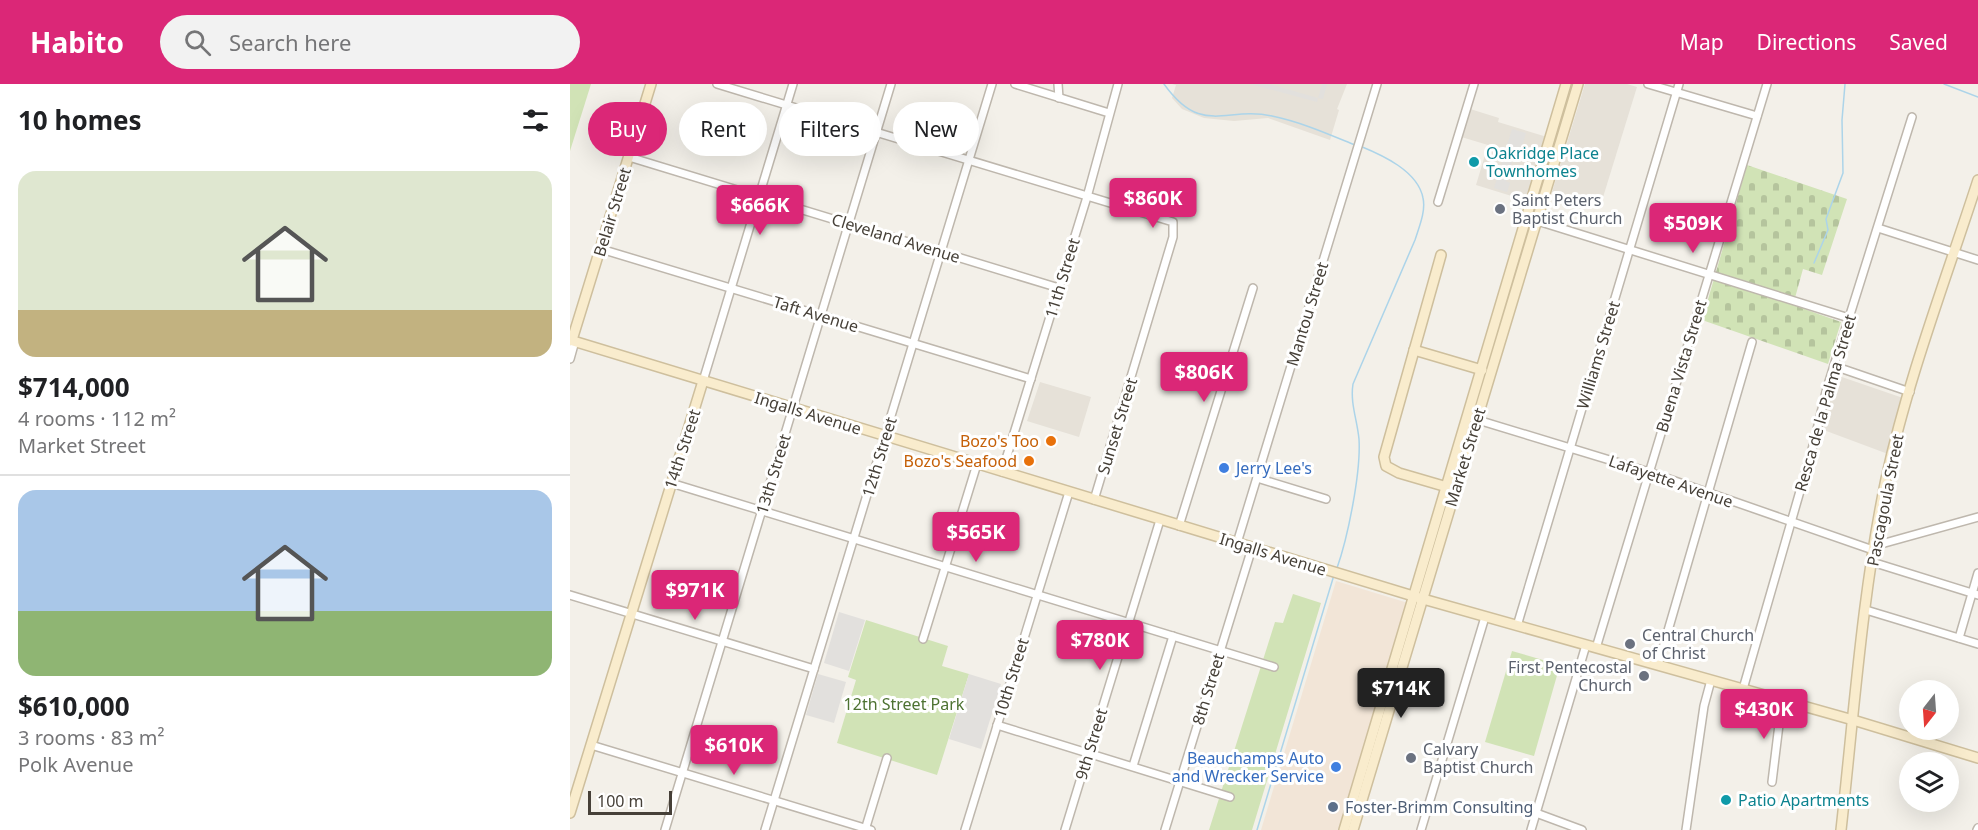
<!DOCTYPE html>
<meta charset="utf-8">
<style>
body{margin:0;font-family:"Noto Sans",sans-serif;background:#f2f2f2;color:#202124;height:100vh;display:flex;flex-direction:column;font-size:22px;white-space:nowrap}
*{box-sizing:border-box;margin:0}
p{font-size:20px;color:#757577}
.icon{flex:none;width:33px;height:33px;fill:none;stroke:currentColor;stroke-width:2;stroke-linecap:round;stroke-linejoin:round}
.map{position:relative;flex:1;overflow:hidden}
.panel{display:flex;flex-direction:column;background:#fff;width:570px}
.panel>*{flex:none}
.top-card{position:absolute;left:18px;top:18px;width:570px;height:54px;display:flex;gap:12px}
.needle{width:39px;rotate:197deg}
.controls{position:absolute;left:1329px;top:596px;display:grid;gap:12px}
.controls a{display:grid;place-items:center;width:60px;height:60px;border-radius:50%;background:#fff;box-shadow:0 6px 24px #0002;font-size:30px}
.scale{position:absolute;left:18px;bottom:15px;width:84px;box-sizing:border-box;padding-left:6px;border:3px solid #464038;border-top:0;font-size:16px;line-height:21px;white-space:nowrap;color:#464038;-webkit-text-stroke:4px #fff;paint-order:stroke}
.price{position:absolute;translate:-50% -51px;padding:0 14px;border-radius:6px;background:#db2777;color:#fff;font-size:20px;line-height:39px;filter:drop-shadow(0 2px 3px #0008)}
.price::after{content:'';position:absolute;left:50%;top:36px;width:18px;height:14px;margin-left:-9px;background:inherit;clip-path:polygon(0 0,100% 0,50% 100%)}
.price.active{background:#222;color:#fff}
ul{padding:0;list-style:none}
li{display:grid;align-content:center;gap:12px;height:318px;padding:0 18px}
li+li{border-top:2px solid #e0e0e0}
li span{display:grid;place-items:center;height:186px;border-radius:18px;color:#555}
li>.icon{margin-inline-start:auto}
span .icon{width:108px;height:108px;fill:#fffc;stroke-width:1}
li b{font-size:26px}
h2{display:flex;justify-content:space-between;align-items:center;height:72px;padding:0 18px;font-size:26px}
.pill{padding:0 21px;border-radius:27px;background:#fff;box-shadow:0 6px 24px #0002;font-size:21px;line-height:54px}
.pill.active{background:#db2777;color:#fff}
header{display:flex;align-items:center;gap:36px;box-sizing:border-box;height:84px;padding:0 30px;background:#db2777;color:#fff}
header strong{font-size:28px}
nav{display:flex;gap:33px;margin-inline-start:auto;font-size:21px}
.search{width:420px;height:54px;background:#f2f2f2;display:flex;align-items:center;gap:15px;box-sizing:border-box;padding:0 21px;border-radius:33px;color:#757577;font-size:22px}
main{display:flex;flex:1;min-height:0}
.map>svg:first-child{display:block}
.residential{fill:#e6e1d8}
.commercial{fill:#f2e5d7}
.green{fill:#d1e3b6}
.cemetery{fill:url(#cemetery-stones)}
.parking{fill:#e2e0dd}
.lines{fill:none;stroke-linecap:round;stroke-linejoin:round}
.stream{stroke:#acd4e9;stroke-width:1.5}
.street-casing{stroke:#beb7ad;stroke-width:10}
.secondary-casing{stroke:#cebf9d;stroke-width:12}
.street{stroke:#fff;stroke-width:7}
.secondary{stroke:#f9eccd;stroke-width:9}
.culture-dot{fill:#0f9aa8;stroke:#fff;stroke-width:2}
.worship-dot{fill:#6b7280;stroke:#fff;stroke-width:2}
.food-dot{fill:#e8710a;stroke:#fff;stroke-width:2}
.shop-dot{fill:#3f7fe0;stroke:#fff;stroke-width:2}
.service-dot{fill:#5c6f8a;stroke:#fff;stroke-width:2}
.labels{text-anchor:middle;stroke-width:6;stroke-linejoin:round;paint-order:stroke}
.culture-label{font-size:16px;fill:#0d838f;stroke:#fff;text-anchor:start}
.worship-label{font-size:16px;fill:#5b616d;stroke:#fff;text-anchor:start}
.street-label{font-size:16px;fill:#464038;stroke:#fff}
.food-label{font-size:16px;fill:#c56008;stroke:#fff;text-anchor:end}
.shop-label{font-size:16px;fill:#366cbe;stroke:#fff;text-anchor:start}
.park-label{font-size:16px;fill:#4d7231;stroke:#fff}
.service-label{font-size:16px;fill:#4e5e75;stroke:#fff;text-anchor:start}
</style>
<header>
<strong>Habito</strong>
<div class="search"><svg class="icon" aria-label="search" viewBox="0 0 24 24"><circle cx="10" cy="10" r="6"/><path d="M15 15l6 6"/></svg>Search here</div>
<nav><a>Map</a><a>Directions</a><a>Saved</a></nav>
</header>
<main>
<section class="panel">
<h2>10 homes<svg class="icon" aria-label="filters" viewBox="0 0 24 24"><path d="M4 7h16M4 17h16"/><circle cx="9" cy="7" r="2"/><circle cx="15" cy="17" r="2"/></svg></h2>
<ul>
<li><span style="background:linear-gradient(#dfe7d0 75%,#c2b280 0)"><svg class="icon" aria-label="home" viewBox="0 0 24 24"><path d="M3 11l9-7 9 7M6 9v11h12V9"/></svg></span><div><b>$714,000</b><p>4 rooms · 112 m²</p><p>Market Street</p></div></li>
<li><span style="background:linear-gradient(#a9c7e8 65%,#8fb573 0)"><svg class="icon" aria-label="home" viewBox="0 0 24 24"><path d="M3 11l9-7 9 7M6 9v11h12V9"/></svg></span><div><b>$610,000</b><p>3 rooms · 83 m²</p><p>Polk Avenue</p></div></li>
</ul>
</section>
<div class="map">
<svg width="1408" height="746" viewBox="0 0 1408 746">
<defs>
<pattern id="cemetery-stones" width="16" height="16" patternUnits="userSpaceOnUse" patternTransform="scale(1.5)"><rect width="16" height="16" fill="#d1e3b6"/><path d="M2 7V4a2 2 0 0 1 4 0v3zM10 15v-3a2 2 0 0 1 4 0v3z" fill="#b5c49d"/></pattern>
</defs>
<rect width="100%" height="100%" fill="#f3f0e9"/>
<g class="residential">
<path d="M602 0H777L767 25 769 26 760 56 698 34 664 37 634 34 612 25 602 14 606 1Z"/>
<path d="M1015 0H1057L1067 3 1030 123 982 108Z"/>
<path d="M897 24 929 34 928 38 977 53 958 117 906 101 918 61 888 52Z"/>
<path d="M1266 291 1333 314 1318 370 1251 345Z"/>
<path d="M470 298 521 313 509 353 457 337Z"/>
</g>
<path class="commercial" d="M766 497 838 519 770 746H691Z"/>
<g class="green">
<path d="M0 0H21L0 67Z"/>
<path d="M723 510 751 519 682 746H639L705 538 713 539Z"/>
<path d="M296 536 378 562 372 582 399 590 367 691 267 659 286 596 278 593Z"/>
<path d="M942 567 990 581 964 672 915 658Z"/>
</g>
<path class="cemetery" d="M1177 81 1277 115 1252 191 1233 185 1223 221 1271 238 1258 280 1132 236Z"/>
<g class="parking">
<path d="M680 0H699L748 14 752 0H757L753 15 748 14 747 18Z"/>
<path d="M942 45 956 49 948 76 943 75 936 97 940 99 937 108 924 104Z"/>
<path d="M269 528 295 536 279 587 254 579Z"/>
<path d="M248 590 276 598 264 639 236 631Z"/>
<path d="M399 590 431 600 411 665 379 655Z"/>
</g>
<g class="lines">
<g class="stream">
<path d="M594 0C632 53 655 22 702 32 731 38 758 50 785 61"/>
<path d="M1374 0 1408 13"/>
<path d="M1244 179 1258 146 1256 135 1273 89 1272 36 1275 0"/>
<path d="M767 484C778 453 791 388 789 355 787 335 780 319 783 300L845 156C849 143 856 127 853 114 848 87 812 71 790 62"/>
<path d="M687 746 764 491"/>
</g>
<defs>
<g id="street">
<path d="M147 0 603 138V153L524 416"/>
<path d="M445 0 539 29"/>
<path d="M488 0 489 14"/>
<path d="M1078 0 1187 32"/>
<path d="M59 73 489 204"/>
<path d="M868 118 904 0"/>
<path d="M958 134 1279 234"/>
<path d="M1308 144 1408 176"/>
<path d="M31 165 461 295"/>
<path d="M0 275 5 257"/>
<path d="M1264 282 1340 308"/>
<path d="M133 297 223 0"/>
<path d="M898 333 1079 388 1303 466"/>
<path d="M432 388 517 113 548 0"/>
<path d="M687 394 756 415"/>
<path d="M101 399 704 583"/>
<path d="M609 442 683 204"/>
<path d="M667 459 807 0"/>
<path d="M1304 462 1408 433"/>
<path d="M1302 478 1408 511"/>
<path d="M0 511 244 585"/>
<path d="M1296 526 1408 560"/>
<path d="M947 542 1109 0"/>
<path d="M1389 554 1408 489"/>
<path d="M353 555 407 380"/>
<path d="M1026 564 1197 0"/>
<path d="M1088 581 1182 258"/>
<path d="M1173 605 1243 362 1257 304 1342 33"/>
<path d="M427 641 660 713"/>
<path d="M21 661 301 746"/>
<path d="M563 682 603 552"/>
<path d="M1202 698 1212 616"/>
<path d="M966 729 1012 746"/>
<path d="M95 746 321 0"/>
<path d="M195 746 422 0"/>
<path d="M295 746 317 674"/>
<path d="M395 746 499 408"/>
<path d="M495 746 590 436"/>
<path d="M595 746 682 464"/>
<path d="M851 746 915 533"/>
<path d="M961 746 1016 561"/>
<path d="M1116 746 1134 622 1141 596"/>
<path d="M1407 746 1408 744"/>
</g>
<g id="secondary">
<path d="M871 171 814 373 816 382 829 389 877 403"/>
<path d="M0 256 853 515 1283 636 1408 674"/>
<path d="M2 256 81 0"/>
<path d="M844 266 912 286"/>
<path d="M0 729 133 297"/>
<path d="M774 746 996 0"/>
<path d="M783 746 1008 0"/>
<path d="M1271 746C1284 629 1292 510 1316 395 1338 294 1376 195 1408 96"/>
</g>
</defs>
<use href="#street" class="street-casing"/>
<use href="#secondary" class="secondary-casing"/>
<use href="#street" class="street"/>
<use href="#secondary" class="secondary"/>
</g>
<g class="culture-dot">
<circle cx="904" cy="78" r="6"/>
<circle cx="1156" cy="716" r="6"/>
</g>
<g class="worship-dot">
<circle cx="930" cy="125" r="6"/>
<circle cx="1060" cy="560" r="6"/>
<circle cx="1074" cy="592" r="6"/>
<circle cx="841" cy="674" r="6"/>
</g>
<g class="food-dot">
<circle cx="481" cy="357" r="6"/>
<circle cx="459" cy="377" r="6"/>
</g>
<g class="shop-dot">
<circle cx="654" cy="384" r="6"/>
<circle cx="766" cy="683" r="6"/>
</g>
<circle class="service-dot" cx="763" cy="723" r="6"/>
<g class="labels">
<g class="culture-label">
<text x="916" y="75">Oakridge Place<tspan x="916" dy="18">Townhomes</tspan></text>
<text x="1168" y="722">Patio Apartments</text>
</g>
<g class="worship-label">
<text x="942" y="122">Saint Peters<tspan x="942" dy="18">Baptist Church</tspan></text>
<text x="1072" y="557">Central Church<tspan x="1072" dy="18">of Christ</tspan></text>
<text x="1062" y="589" text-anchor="end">First Pentecostal<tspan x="1062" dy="18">Church</tspan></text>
<text x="853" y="671">Calvary<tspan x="853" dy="18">Baptist Church</tspan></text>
</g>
<g class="street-label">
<text transform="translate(42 128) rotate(-73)" y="6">Belair Street</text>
<text transform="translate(326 154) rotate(17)" y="6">Cleveland Avenue</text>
<text transform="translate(492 194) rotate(-73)" y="6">11th Street</text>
<text transform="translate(246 230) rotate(17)" y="6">Taft Avenue</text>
<text transform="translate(737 230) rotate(-73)" y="6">Mantou Street</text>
<text transform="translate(1028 271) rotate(-73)" y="6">Williams Street</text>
<text transform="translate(1111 282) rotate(-73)" y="6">Buena Vista Street</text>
<text transform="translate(1255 319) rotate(-74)" y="6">Resca de la Palma Street</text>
<text transform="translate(238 329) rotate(17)" y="6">Ingalls Avenue</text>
<text transform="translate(547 342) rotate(-73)" y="6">Sunset Street</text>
<text transform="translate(112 365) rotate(-72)" y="6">14th Street</text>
<text transform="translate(309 373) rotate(-73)" y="6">12th Street</text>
<text transform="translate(895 373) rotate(-73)" y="6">Market Street</text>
<text transform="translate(203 390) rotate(-73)" y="6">13th Street</text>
<text transform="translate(1101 397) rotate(19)" y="6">Lafayette Avenue</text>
<text transform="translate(1315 416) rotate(-79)" y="6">Pascagoula Street</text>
<text transform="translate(703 470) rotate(17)" y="6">Ingalls Avenue</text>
<text transform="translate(441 594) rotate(-73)" y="6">10th Street</text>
<text transform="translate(638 605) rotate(-73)" y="6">8th Street</text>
<text transform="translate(521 660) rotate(-73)" y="6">9th Street</text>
</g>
<g class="food-label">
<text x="469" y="363">Bozo's Too</text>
<text x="447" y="383">Bozo's Seafood</text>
</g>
<g class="shop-label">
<text x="666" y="390">Jerry Lee's</text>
<text x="754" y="680" text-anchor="end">Beauchamps Auto<tspan x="754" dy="18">and Wrecker Service</tspan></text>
</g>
<g class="park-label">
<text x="334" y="626">12th Street Park</text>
</g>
<g class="service-label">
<text x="775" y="729">Foster-Brimm Consulting</text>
</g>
</g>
</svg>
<div class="controls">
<a><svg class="needle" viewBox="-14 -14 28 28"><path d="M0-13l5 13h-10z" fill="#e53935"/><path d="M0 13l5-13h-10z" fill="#757577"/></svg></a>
<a><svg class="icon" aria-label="layers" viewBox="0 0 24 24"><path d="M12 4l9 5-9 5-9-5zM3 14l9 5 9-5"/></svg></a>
</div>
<div class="scale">100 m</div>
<b class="price" style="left:583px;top:145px">$860K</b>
<b class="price" style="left:190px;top:152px">$666K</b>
<b class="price" style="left:1123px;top:170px">$509K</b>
<b class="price" style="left:634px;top:319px">$806K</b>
<b class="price" style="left:406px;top:479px">$565K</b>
<b class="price" style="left:125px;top:537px">$971K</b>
<b class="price" style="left:530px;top:587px">$780K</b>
<b class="price active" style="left:831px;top:635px">$714K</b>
<b class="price" style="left:1194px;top:656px">$430K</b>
<b class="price" style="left:164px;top:692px">$610K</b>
<div class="top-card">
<a class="pill active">Buy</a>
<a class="pill">Rent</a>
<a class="pill">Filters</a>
<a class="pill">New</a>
</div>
</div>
</main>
